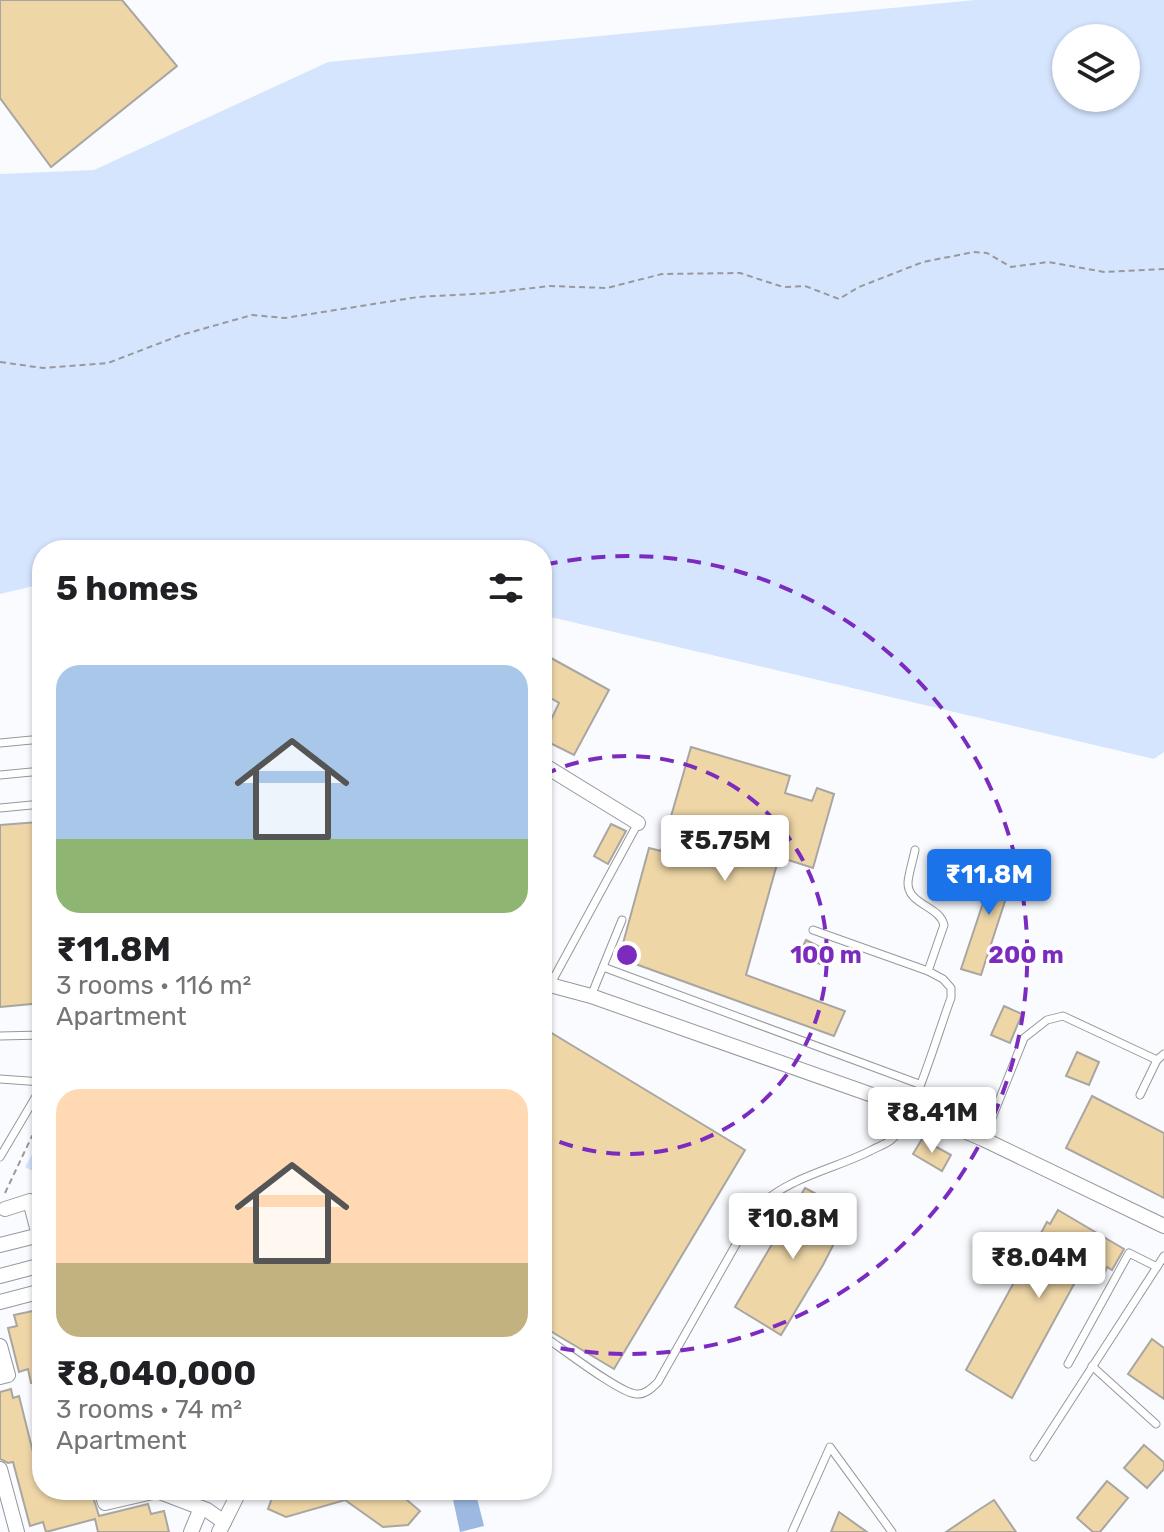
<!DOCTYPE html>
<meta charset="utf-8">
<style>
body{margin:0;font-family:Rubik,sans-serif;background:#f6f6f6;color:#202124;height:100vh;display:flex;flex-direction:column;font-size:30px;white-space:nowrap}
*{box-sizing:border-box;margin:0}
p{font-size:26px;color:#757577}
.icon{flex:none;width:44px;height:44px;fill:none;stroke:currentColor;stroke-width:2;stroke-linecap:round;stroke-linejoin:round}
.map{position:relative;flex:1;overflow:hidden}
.panel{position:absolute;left:32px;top:540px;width:520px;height:960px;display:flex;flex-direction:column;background:#fff;border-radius:32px;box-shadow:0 2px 6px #0004}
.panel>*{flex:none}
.controls{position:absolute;left:1052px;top:24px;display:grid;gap:16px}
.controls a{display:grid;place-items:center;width:88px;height:88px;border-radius:50%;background:#fff;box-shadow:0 2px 6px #0004;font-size:40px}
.price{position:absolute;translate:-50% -68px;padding:0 18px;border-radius:8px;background:#fff;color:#222;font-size:26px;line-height:52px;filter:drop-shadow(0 2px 4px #0008)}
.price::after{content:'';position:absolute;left:50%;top:48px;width:24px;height:18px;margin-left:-12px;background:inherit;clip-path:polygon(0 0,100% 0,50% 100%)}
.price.current{background:#1a73e8;color:#fff}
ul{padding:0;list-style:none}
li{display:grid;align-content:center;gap:16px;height:424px;padding:0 24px}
li span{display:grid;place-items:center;height:248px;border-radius:24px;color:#555}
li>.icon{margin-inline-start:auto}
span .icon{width:144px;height:144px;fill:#fffc;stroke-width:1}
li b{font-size:34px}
h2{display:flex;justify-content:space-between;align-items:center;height:96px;padding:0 24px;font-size:34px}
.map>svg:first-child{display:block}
.green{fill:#d5e5fe;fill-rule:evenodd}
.water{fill:#9db8e1}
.building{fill:#eed6a7;stroke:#a9a6a1;stroke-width:2}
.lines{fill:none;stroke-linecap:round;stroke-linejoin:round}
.service-casing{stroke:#95989d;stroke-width:9}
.minor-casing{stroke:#95989d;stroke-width:16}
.path{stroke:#97999c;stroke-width:2;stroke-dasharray:6 4;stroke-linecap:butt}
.service{stroke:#fff;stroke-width:7}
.minor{stroke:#fff;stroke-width:14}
.ring{fill:none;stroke:#7b2cbf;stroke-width:4;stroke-dasharray:14 10}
.centre{fill:#7b2cbf;stroke:#fff;stroke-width:4}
.ring-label{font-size:24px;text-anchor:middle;font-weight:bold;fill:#7b2cbf;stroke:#fff;stroke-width:6;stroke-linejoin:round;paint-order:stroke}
</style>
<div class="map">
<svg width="1164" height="1532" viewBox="0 0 1164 1532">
<rect width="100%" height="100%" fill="#f9fbff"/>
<g class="green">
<path d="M975 0H1164V752L1154 759 542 615V550H264L224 541 185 550H42V584L0 594V174L94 170 328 62ZM1066 38H1126V98H1066Z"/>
<path d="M38 1144 42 1146V1176L25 1167Z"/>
</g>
<path class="water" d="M451 1490H475L484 1526 460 1532Z"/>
<g class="building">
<path d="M0 0H122L177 66 51 167 0 98Z"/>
<path d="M542 653 609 690 574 755 542 739 559 703 542 693Z"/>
<path d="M691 747 790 776 785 793 812 801 817 788 834 794 813 868 779 857 746 975 845 1011 834 1036 619 958 649 848 661 851Z"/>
<path d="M38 822 42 870V1003L0 1007V825Z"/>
<path d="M611 824 626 831 608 864 594 856Z"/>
<path d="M998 858 1017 864 981 975 961 969Z"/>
<path d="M806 940 826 950 820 964 799 954Z"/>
<path d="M1004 1006 1022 1014 1010 1043 991 1035Z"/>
<path d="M550 1032 745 1150 614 1369 542 1326V1045Z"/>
<path d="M1077 1052 1099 1062 1089 1085 1066 1076Z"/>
<path d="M1092 1096 1164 1133V1198L1066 1148Z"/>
<path d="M922 1139 951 1155 942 1171 913 1154Z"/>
<path d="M805 1188 850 1212 823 1265 781 1335 735 1307Z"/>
<path d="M1058 1210 1124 1249 1112 1270 1107 1267 1104 1274 1085 1264 1012 1398 966 1370 1047 1222 1050 1224Z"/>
<path d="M42 1309V1380L31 1383 28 1369 19 1372 8 1328 17 1326 14 1315Z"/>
<path d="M1152 1339 1164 1348V1399L1128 1374Z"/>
<path d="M11 1389 13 1398 19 1396 36 1464 42 1462V1490H91L99 1516 148 1504 151 1514 164 1511 169 1532H98L95 1519 46 1532 43 1522 30 1526 13 1462 8 1463 0 1459V1392Z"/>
<path d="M1144 1445 1164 1462V1469L1147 1488 1124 1468Z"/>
<path d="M1107 1481 1128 1498 1100 1532H1093L1077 1518Z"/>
<path d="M275 1490H395L420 1511 408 1525 383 1527 345 1500 286 1517 268 1509Z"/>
<path d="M994 1500 1016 1532H946L977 1511Z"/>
<path d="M839 1512 867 1532H831Z"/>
</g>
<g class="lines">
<defs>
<g id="service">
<path d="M0 743 42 739"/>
<path d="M0 775 42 771"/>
<path d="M0 808 42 804"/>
<path d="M915 850C913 860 909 872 908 882 907 905 939 905 944 925L928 971"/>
<path d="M603 967 919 1084"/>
<path d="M550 985 638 823"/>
<path d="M591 996 622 920"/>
<path d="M0 1036 42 1035"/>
<path d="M0 1079 42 1082"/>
<path d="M1140 1095 1157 1060 1164 1054"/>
<path d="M984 1138 1024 1038 1047 1020 1063 1016 1157 1060"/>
<path d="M0 1157 42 1086"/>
<path d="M542 1335C559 1346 619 1393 636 1394 645 1395 652 1388 658 1382L756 1209C788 1177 832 1170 870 1151 877 1147 887 1144 892 1139 913 1121 939 1029 951 998V988L943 979 928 971 813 930"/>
<path d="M1068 1364 1129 1253 1157 1267"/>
<path d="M1092 1366 1156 1424"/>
<path d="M1034 1457 1164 1256"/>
<path d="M792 1532 830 1447 892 1532"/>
</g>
<g id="minor">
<path d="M542 764 638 823"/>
<path d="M542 991 550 985 591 996 912 1109 983 1139 1164 1226"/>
<path d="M5 1209 30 1201 39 1235"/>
<path d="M0 1245 36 1236"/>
<path d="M0 1276 42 1265"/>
<path d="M0 1302 42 1291"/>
<path d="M0 1346 8 1375 0 1377"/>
<path d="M0 1469 17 1532"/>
<path d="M101 1490 105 1503 157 1491 207 1510 224 1522"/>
<path d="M191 1532 201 1508"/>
<path d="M219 1532 240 1490"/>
</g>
</defs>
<use href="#service" class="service-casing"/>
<use href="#minor" class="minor-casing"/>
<g class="path">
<path d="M0 362 43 368 108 363 181 335 252 315 285 318 418 297 491 293 549 286 607 288 662 274 740 273 783 287 805 286 839 299 859 287 923 262 974 252 987 253 1011 267 1048 262 1104 272 1164 269"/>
<path d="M5 1193 32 1136 42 1142"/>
</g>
<use href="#service" class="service"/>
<use href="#minor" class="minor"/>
</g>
<g class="ring">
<path d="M543 775A199 199 0 1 1 543 1135"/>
<path d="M544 565A399 399 0 1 1 544 1345"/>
</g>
<circle cx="627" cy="955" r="12" class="centre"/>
<g class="ring-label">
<text x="826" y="963">100 m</text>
<text x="1026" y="963">200 m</text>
</g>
</svg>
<div class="controls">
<a><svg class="icon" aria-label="layers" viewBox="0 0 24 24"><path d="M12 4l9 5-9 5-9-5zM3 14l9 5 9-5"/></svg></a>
</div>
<b class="price" style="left:725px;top:883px">₹5.75M</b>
<b class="price current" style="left:989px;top:917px">₹11.8M</b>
<b class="price" style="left:932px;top:1155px">₹8.41M</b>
<b class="price" style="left:793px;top:1261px">₹10.8M</b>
<b class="price" style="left:1039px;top:1300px">₹8.04M</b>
<section class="panel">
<h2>5 homes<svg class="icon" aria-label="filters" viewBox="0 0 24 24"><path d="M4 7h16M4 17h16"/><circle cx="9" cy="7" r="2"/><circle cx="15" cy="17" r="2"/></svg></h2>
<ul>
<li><span style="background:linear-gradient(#a9c7e8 70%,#8fb573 0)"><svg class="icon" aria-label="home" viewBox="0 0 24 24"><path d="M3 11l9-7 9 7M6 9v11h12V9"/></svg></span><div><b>₹11.8M</b><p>3 rooms · 116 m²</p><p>Apartment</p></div></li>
<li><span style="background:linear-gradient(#ffd9b3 70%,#c2b280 0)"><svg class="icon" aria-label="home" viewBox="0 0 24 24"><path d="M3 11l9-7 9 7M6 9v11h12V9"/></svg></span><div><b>₹8,040,000</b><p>3 rooms · 74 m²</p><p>Apartment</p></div></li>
</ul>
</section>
</div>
